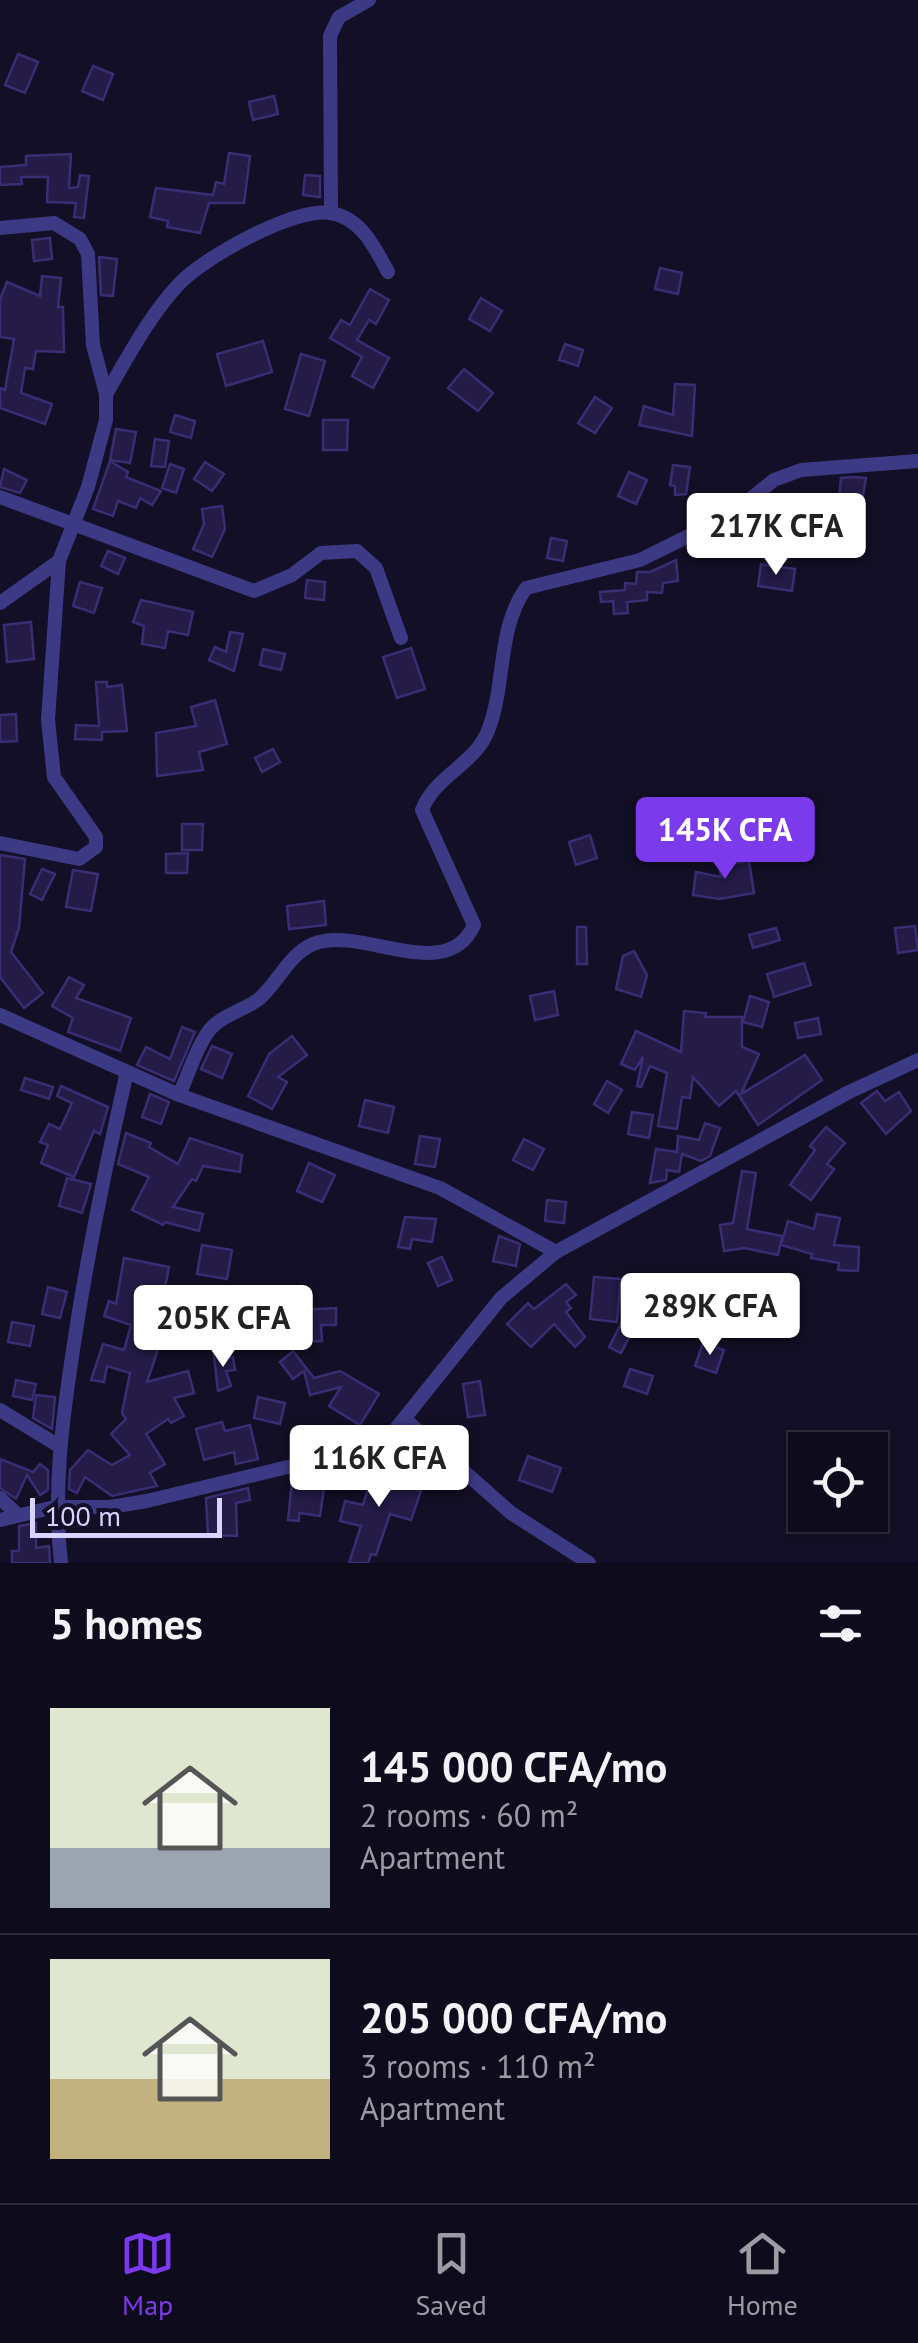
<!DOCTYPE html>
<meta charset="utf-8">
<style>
body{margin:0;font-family:"PT Sans",sans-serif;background:#171425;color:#f1f3f6;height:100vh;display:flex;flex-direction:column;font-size:38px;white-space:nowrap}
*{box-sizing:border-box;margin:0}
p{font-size:32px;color:#9b9ba3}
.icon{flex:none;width:55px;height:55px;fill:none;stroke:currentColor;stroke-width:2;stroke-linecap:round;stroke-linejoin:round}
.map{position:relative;height:1563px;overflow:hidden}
.side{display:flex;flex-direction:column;background:#0e0b1c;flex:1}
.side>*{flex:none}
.fabs{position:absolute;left:788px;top:1432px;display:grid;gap:20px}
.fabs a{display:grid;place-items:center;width:100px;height:100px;border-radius:0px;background:#0e0b1c;box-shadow:0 2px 8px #0004,0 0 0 2px #2e2b3b;font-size:50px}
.scale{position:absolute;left:30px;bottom:25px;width:192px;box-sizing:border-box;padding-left:10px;border:5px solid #d9d4ff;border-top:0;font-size:28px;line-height:35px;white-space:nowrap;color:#d9d4ff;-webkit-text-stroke:8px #130f26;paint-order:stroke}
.price{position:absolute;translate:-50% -85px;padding:0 22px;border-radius:10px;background:#fff;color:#222;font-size:32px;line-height:65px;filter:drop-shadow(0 2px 5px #0008)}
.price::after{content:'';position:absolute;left:50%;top:60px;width:30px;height:22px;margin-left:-15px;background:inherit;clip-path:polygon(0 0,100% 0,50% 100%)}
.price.active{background:#7c3aed;color:#fff}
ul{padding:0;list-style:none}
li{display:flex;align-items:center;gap:30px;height:250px;padding:0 50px}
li+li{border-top:2px solid #2e2b3b}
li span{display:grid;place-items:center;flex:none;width:280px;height:200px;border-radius:0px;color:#555}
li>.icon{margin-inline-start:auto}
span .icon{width:120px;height:120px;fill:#fffc;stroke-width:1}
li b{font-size:42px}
h2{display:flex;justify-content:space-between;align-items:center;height:120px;padding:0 50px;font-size:42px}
.dock{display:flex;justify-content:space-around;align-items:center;height:140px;border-top:2px solid #2e2b3b;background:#0e0b1c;font-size:28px;color:#9b9ba3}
.dock a{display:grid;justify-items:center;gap:5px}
.dock .active{color:#7c3aed}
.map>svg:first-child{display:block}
.building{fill:#241b47;stroke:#3b2d73;stroke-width:2.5}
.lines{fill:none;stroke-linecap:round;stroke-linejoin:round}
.minor{stroke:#3d3a85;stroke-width:14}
</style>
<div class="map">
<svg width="918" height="1563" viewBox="0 0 918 1563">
<rect width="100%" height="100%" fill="#130f26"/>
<g class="building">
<path d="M18 54 38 62 25 93 5 85Z"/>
<path d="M93 66 113 74 103 100 82 91Z"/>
<path d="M274 96 278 114 253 120 249 102Z"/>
<path d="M229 153 250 156 244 203H209L200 233 167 227 168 221 150 217 156 188 213 195 216 182 224 184Z"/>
<path d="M71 154 69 188 78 187 80 175 89 176 84 218 74 217 76 203 47 202 48 177H21L22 184 0 185V167L26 165V156Z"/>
<path d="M305 175 320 176V197L303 195Z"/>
<path d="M50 238 52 259 34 261 32 240Z"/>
<path d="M99 257 117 259 113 296 101 295Z"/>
<path d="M660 268 682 273 678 294 655 289Z"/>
<path d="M42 276 61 278 58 307H63L64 352 36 351 33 369 25 368 21 393 52 404 45 424 0 408V388L5 390 14 339 0 337V299L7 282 40 296Z"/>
<path d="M370 289 389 300 376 324 369 320 357 340 389 358 373 388 352 376 362 357 330 338 341 320 350 325Z"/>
<path d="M481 298 502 311 490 331 469 319Z"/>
<path d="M263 341 272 372 226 386 217 354Z"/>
<path d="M565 344 583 350 578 366 559 360Z"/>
<path d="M301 354 325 361 309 416 285 409Z"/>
<path d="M464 369 493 393 478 411 448 388Z"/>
<path d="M675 384 695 385 692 436 639 425 644 406 673 415Z"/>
<path d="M595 397 612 408 595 433 578 423Z"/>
<path d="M175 415 195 421 191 438 170 432Z"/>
<path d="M323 420H348L347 450H323Z"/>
<path d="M116 429 136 432 130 463 110 460Z"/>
<path d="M155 439 169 441 165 467 151 466Z"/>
<path d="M110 461 128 472 126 477 161 491 152 505 140 498 136 508 118 501 113 516 93 509Z"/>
<path d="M205 462 224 474 212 491 194 479Z"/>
<path d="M170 464 184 469 176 493 162 488Z"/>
<path d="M673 465 690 467 686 494 675 495V486L670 485Z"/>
<path d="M4 469 27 480 20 493 0 487Z"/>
<path d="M629 472 647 480 636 504 618 496Z"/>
<path d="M854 477 866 478 862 501 839 498 841 478Z"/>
<path d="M767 499H775L776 511 801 512 800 536 767 539 766 527 749 530 747 515 764 508Z"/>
<path d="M222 506 225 529 212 557 193 549 204 524 202 509Z"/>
<path d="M551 538 567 541 563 561 547 558Z"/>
<path d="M108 551 125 558 118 574 101 566Z"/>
<path d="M676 560 678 581 663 583 662 593 647 592V600L627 602 628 613 614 614 613 601 601 602 600 592 625 590V583L636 584 637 572H650Z"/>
<path d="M761 564 795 569 792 591 758 586Z"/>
<path d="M307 580 325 582 324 600 305 598Z"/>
<path d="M80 582 102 588 94 613 73 606Z"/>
<path d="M141 600 193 612 188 635 168 631 165 648 142 644 144 626 133 622Z"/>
<path d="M31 622 34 659 7 662 4 625Z"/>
<path d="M230 632 243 634 234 671 209 660 215 647 226 652Z"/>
<path d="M411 648 425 689 397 698 383 657Z"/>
<path d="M263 649 285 654 281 670 260 665Z"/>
<path d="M96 682H107V687L122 685 127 731 102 732V740L75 739 76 725 99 726Z"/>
<path d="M215 700 227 744 199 752 203 770 157 776 156 733 196 726 191 707Z"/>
<path d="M16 714 17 741 0 742V715Z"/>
<path d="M273 749 280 762 262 772 255 758Z"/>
<path d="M182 824H203L202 850H182Z"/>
<path d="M590 835 597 858 576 865 569 842Z"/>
<path d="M188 853 187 873H166V854Z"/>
<path d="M0 855 25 859 19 928 11 952 43 993 24 1008 0 977Z"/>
<path d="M749 861 754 893 719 899 693 895 696 872 721 877 719 866Z"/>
<path d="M42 869 55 874 42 900 30 894Z"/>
<path d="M73 870 98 874 91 911 66 907Z"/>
<path d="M324 901 326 925 289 929 287 906Z"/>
<path d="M915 926 918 950 898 953 895 928Z"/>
<path d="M577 927H586L587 964H577Z"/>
<path d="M776 928 780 940 753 948 749 935Z"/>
<path d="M634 951 647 975 641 997 616 989 623 956Z"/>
<path d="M804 963 811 985 774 997 767 974Z"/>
<path d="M69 977 84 985 76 998 131 1018 120 1051 68 1032 73 1018 52 1006Z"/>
<path d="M554 991 558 1015 535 1020 530 996Z"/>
<path d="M750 996 769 1002 762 1027 743 1022Z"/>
<path d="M684 1011 706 1013 705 1017H742V1047L759 1054 741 1094 805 1055 822 1080 758 1125 736 1091 719 1106 693 1077 690 1098 682 1097 677 1129 658 1126 667 1073 650 1066 641 1087 637 1086 643 1057 635 1070 621 1064 636 1031 681 1052Z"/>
<path d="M818 1018 821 1034 798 1038 795 1023Z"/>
<path d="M182 1027 195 1032 174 1081 137 1065 146 1047 170 1059Z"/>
<path d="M292 1036 307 1055 278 1077 287 1082 272 1109 248 1096 269 1054Z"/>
<path d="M212 1046 232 1054 222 1078 201 1069Z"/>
<path d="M25 1078 53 1087 49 1099 21 1090Z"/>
<path d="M607 1081 622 1090 608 1113 594 1104Z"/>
<path d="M61 1086 108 1107 100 1134 94 1131 74 1177 41 1163 48 1145 40 1142 49 1124 60 1129 72 1103 57 1096Z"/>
<path d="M877 1091 885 1101 899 1092 911 1111 886 1134 861 1103Z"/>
<path d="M150 1094 169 1102 161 1124 142 1117Z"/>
<path d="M365 1100 394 1107 388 1133 359 1126Z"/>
<path d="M632 1112 653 1115 649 1138 628 1134Z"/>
<path d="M705 1123 720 1128 710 1156 701 1161 682 1154 679 1172 667 1170 666 1180 650 1183 656 1149 677 1152 678 1136 699 1140Z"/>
<path d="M826 1127 845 1143 827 1164 834 1169 811 1200 790 1185 815 1150 810 1146Z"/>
<path d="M126 1133 151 1143 149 1147 178 1164 190 1138 242 1155 240 1172 203 1166 196 1181 192 1179 173 1207 203 1214 199 1231 165 1222 163 1225 132 1210 149 1177 118 1164Z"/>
<path d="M420 1136 440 1139 435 1167 415 1164Z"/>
<path d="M524 1139 544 1149 533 1170 513 1160Z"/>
<path d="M309 1163 335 1175 322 1202 297 1191Z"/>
<path d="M742 1171 756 1173 747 1229 782 1236 778 1255 744 1248 724 1251 720 1225 733 1223Z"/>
<path d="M67 1178 91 1184 82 1213 59 1206Z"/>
<path d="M547 1200 566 1202 564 1223 545 1221Z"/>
<path d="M817 1214 840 1218 834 1245 859 1247 858 1271 838 1270 839 1263 811 1258 812 1254 781 1245 788 1221 814 1229Z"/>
<path d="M405 1217 436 1219 432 1242 412 1239 410 1249 398 1247Z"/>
<path d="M499 1236 520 1244 516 1266 493 1261Z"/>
<path d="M202 1245 232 1250 227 1279 197 1274Z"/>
<path d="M442 1257 452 1280 438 1286 428 1263Z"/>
<path d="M124 1258 169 1267 164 1293 169 1294 163 1319 168 1320 147 1382 188 1371 194 1393 174 1398 184 1416 171 1423 168 1419 146 1434 165 1464 150 1473 157 1486 112 1496 85 1477 77 1493 69 1489 70 1470 88 1450 112 1465 130 1455 111 1434 126 1419 122 1413 130 1373 107 1366 104 1382 91 1380 103 1344 124 1350 131 1325 104 1316 109 1301 116 1304Z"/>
<path d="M594 1277 621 1279 617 1322 590 1319Z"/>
<path d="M667 1282 681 1285 677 1309 663 1307Z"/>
<path d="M566 1284 576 1295 566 1302 571 1308 566 1312 585 1337 575 1347 554 1324 531 1347 507 1324 528 1303 534 1309Z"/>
<path d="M48 1287 67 1292 60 1318 42 1314Z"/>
<path d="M336 1308V1325H321L322 1341 300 1342 299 1310Z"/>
<path d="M12 1322 34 1326 30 1346 8 1342Z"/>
<path d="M622 1322 634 1328 621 1353 609 1347Z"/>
<path d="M703 1343 724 1350 716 1373 695 1366Z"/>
<path d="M217 1347 221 1358 233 1357 235 1370 226 1371 231 1386 218 1391 213 1348Z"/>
<path d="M293 1351 314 1378 340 1371 379 1394 360 1425 329 1406 341 1387 310 1395 304 1371 293 1379 280 1362Z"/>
<path d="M630 1369 653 1376 647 1394 624 1386Z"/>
<path d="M16 1380 36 1384 32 1400 13 1396Z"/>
<path d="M480 1381 485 1415 468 1417 463 1384Z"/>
<path d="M36 1395 55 1397 52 1429 33 1418Z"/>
<path d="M258 1397 285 1403 280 1424 254 1418Z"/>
<path d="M222 1422 225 1431 250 1425 258 1459 236 1464 234 1452 204 1460 196 1429Z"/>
<path d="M528 1456 561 1468 552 1492 519 1480Z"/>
<path d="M0 1459 33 1472 40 1464 48 1470V1490L40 1495 27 1475 16 1499 0 1488Z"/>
<path d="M376 1461 404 1473 400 1484 421 1491 411 1520 390 1514 376 1555 371 1554 368 1563H349L361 1526 340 1521 345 1501 363 1505Z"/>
<path d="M292 1482 324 1488 320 1516 299 1513V1521L288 1520Z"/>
<path d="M248 1488 250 1500 236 1503 237 1536 208 1535 206 1498Z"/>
<path d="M36 1523V1548L49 1546 50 1563H12V1551H19V1526Z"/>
</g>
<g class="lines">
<g class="minor">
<path d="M331 213 330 36 339 17 369 0"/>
<path d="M0 228 54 223 80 239 88 254 93 345 106 394V420L88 487 59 561 0 603"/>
<path d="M106 394C128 357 149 316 179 284 203 258 294 207 331 213 361 218 375 248 388 272"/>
<path d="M0 497 254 591 292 575 321 553 357 551 376 568 401 638"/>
<path d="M0 843 79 859 96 847V837L54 777 48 720 59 561"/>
<path d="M0 1015 179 1095 440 1188 556 1252"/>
<path d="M179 1095C188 1076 195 1050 208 1032 219 1016 243 1011 259 999 280 981 290 950 319 942 366 929 448 984 474 925L422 810C435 775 477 764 489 728 506 682 497 629 526 588L640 560 729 516 774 480 801 470 918 461"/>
<path d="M0 1410 59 1446"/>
<path d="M407 1421 511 1513 589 1563"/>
<path d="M0 1498 18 1515"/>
<path d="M0 1520 55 1507H110L147 1501 354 1451 394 1431 501 1298 556 1252 849 1092 918 1060"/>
<path d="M61 1563C53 1490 62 1422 73 1350 87 1256 106 1164 127 1072"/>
</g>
</g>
</svg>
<div class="fabs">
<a><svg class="icon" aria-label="locate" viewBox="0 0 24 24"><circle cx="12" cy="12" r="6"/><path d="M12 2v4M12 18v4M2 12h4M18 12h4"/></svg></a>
</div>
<div class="scale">100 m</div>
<b class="price" style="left:776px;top:578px">217K CFA</b>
<b class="price active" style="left:725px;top:882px">145K CFA</b>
<b class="price" style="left:710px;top:1358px">289K CFA</b>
<b class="price" style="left:223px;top:1370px">205K CFA</b>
<b class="price" style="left:379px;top:1510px">116K CFA</b>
</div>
<section class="side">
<h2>5 homes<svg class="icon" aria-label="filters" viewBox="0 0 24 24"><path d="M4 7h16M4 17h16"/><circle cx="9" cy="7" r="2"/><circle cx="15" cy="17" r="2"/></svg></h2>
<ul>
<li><span style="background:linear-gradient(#dfe7d0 70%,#9aa5b1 0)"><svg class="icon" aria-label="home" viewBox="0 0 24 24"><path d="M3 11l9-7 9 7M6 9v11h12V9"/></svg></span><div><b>145 000 CFA/mo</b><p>2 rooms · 60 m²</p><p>Apartment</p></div></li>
<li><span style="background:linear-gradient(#dfe7d0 60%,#c2b280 0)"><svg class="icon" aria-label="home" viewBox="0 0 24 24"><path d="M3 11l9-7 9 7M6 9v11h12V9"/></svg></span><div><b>205 000 CFA/mo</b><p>3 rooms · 110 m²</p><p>Apartment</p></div></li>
</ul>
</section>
<nav class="dock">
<a class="active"><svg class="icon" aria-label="map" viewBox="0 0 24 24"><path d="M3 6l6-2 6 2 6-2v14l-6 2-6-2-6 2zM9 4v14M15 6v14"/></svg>Map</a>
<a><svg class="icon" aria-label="saved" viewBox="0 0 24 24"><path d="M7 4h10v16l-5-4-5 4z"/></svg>Saved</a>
<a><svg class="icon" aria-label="home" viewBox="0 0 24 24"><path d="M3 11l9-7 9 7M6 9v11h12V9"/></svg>Home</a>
</nav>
